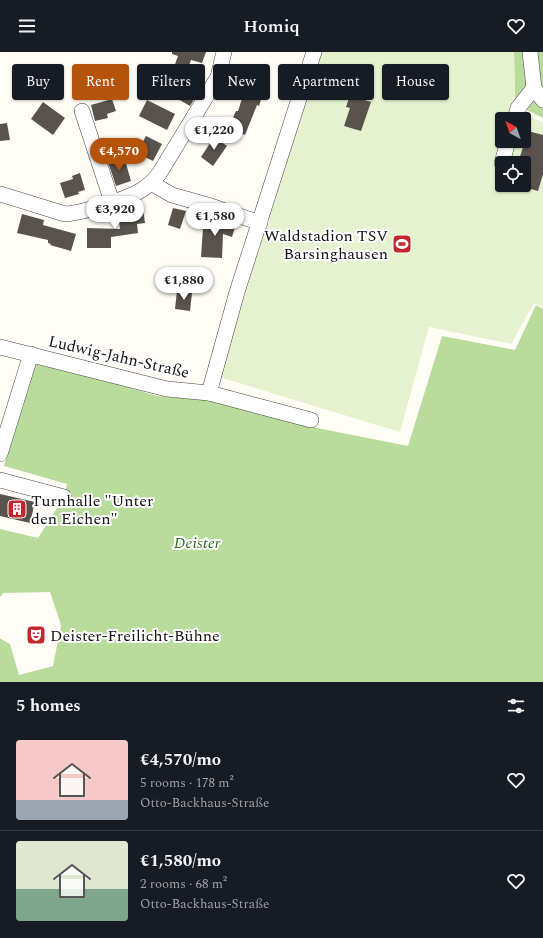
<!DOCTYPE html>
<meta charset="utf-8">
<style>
body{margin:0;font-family:Spectral,serif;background:#20242c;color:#f1f3f6;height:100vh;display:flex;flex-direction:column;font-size:15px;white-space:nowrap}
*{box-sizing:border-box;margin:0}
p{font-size:13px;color:#9ea1a6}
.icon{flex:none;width:22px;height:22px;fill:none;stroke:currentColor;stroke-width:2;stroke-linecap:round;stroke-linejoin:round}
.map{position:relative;height:630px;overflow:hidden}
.sheet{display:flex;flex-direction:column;background:#171b24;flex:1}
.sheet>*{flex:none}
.banner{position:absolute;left:12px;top:12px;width:519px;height:36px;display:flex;gap:8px}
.needle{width:26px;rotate:320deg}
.buttons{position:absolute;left:495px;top:60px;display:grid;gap:8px}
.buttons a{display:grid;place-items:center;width:36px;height:36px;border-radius:4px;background:#171b24;box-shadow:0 1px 3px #0004;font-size:20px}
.price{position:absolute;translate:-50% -34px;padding:0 9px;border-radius:14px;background:#fff;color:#222;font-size:13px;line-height:26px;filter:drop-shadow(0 1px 2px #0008)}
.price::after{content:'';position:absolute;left:50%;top:24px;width:12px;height:9px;margin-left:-6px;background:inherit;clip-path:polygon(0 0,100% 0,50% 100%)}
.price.active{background:#b45309;color:#fff}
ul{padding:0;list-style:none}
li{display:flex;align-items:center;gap:12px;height:100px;padding:0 16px}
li+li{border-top:1px solid #363941}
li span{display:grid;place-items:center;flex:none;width:112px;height:80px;border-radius:4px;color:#555}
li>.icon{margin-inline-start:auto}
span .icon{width:48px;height:48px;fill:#fffc;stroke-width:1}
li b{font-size:17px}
h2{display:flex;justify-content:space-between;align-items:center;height:48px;padding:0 16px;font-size:17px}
.pill{padding:0 14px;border-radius:4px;background:#171b24;box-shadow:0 1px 3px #0004;font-size:14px;line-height:36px}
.pill.active{background:#b45309;color:#fff}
header{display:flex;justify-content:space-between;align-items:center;height:52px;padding:0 16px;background:#171b24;font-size:18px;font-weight:600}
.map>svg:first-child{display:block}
.forest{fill:#b9dc9c}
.pitch{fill:#e6f2cf;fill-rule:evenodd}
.building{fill:#5a524d}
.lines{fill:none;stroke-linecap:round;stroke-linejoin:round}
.minor-casing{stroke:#444;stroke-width:16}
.minor{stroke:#fff;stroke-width:15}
.labels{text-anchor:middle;stroke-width:4;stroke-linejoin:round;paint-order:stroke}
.poi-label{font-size:16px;fill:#111;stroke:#fff;text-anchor:start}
.street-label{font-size:16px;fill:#111;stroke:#fff}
.park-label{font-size:16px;font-style:italic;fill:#2f6b1f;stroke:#fff}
</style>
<header><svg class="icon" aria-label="menu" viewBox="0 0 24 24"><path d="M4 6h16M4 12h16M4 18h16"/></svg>Homiq<svg class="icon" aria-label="heart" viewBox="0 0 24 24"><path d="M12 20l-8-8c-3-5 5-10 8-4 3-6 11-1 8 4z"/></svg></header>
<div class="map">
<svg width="543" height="630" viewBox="0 0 543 630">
<rect width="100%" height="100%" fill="#fffdf5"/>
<g class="forest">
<path d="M514 0H543V66L515 52Z"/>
<path d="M536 253 543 257V630H0V586L1 587 10 592 19 623 53 614 61 573 50 540 3 541 0 545V477L38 486 64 445 67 432 4 414 34 307 157 344 208 347 307 374 408 394 442 284 515 298Z"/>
</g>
<path class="pitch" d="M321 0H514L515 52 512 57 543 70V255L534 251 511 292 429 275 400 380 219 325ZM502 67H524V89H502ZM502 111H524V133H502Z"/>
<g class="building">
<path d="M172 0H206L202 11 191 8 184 28 200 37 190 54 173 44 181 29 170 26 178 4 172 2Z"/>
<path d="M101 19 103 28 93 30 95 37 81 41 77 26Z"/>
<path d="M260 23 268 25 259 54 257 53 245 83 228 76 236 59H238L248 28 257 31Z"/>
<path d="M350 43 371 50 361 79 344 74 350 56 346 55Z"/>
<path d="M112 47 116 59 107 62 108 66 95 69 91 53Z"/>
<path d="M147 48 175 62 167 78 139 64Z"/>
<path d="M43 50 65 66 53 83 31 67Z"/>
<path d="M7 71 10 88 0 89V72Z"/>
<path d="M528 79 543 83V122L538 139 524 135V111H518Z"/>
<path d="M146 84 162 92 153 109 145 105 146 103 138 99Z"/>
<path d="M214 85 227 94 213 114 201 105Z"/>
<path d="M113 105 115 110 125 108 131 129 116 134 107 107Z"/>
<path d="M80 121 85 138 78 140 79 142 65 146 60 131 73 127 72 124Z"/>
<path d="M173 156 186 159 180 177 168 173Z"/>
<path d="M143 157 145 171 137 172 138 181 111 185V196H87V176L120 177 118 161Z"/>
<path d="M22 162 44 168 43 173 76 182 71 199 50 193 51 192 48 191V188L17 181Z"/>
<path d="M207 165 213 167 214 165 236 172 232 185 223 182 222 206 201 205 203 176Z"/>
<path d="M177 239 192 241 190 259 175 257Z"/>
<path d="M0 442 35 450 30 471 0 464Z"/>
</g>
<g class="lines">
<defs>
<g id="minor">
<path d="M530 0 534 36 543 48"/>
<path d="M82 59 112 150"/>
<path d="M515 67 518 56 534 36"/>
<path d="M502 111 508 89"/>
<path d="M151 131 172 143 211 154 260 171"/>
<path d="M0 142 65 162C82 161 128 147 143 137 149 133 154 128 159 122L218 25 224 0"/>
<path d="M0 295 167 337 209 341 311 368"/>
<path d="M209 341 237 240 314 0"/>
<path d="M0 402 31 302"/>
<path d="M0 428 64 445"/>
</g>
</defs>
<use href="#minor" class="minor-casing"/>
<use href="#minor" class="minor"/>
</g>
<defs>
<symbol id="stadium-square" viewBox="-11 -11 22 22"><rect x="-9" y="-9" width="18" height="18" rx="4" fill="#c4262e" stroke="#fff"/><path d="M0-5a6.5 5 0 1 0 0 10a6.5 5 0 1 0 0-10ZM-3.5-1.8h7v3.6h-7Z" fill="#fff"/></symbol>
<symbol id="building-square" viewBox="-11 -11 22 22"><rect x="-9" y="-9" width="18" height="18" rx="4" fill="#c4262e" stroke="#fff"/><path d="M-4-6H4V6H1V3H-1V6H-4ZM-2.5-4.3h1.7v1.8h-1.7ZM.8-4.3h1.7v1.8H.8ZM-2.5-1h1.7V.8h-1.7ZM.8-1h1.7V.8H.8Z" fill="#fff"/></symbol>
<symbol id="theatre-square" viewBox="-11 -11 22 22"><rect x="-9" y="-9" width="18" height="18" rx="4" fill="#c4262e" stroke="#fff"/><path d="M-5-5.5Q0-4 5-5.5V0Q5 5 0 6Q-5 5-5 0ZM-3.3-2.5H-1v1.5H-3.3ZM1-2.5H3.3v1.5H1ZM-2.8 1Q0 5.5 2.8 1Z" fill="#fff"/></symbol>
</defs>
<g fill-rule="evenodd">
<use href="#stadium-square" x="391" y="181" width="22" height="22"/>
<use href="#building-square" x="6" y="446" width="22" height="22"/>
<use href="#theatre-square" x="25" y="572" width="22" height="22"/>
</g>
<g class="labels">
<g class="poi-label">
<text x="388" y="189" text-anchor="end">Waldstadion TSV<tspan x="388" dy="18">Barsinghausen</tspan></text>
<text x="31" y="454">Turnhalle "Unter<tspan x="31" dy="18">den Eichen"</tspan></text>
<text x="50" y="589">Deister-Freilicht-Bühne</text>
</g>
<g class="street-label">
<text transform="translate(119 304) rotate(13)" y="6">Ludwig-Jahn-Straße</text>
</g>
<g class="park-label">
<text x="197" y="496">Deister</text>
</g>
</g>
</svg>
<div class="buttons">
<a><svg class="needle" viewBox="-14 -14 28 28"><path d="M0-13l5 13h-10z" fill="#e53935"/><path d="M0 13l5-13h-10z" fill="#9ea1a6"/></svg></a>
<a><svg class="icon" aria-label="locate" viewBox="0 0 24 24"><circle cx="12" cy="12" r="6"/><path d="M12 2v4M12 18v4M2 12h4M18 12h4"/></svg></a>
</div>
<b class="price" style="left:214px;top:99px">€1,220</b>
<b class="price active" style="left:119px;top:120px">€4,570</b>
<b class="price" style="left:115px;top:178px">€3,920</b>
<b class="price" style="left:215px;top:185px">€1,580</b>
<b class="price" style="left:184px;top:249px">€1,880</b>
<div class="banner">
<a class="pill">Buy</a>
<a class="pill active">Rent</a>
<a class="pill">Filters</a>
<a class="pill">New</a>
<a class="pill">Apartment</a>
<a class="pill">House</a>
</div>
</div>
<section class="sheet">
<h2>5 homes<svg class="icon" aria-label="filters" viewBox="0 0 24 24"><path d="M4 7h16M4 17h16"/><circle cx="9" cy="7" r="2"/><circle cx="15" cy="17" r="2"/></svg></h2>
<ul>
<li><span style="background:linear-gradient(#f6c9c9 75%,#9aa5b1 0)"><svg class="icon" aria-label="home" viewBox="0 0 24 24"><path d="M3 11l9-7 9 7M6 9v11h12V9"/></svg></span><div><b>€4,570/mo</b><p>5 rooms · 178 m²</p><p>Otto-Backhaus-Straße</p></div><svg class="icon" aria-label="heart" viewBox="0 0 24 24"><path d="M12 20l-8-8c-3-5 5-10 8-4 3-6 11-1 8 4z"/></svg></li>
<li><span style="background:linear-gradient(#dfe7d0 60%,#7fa58c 0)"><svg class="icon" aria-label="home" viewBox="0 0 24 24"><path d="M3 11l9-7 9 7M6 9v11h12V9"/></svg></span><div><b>€1,580/mo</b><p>2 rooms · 68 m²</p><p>Otto-Backhaus-Straße</p></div><svg class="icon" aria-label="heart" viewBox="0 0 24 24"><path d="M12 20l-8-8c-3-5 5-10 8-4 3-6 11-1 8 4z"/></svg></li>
</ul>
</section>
